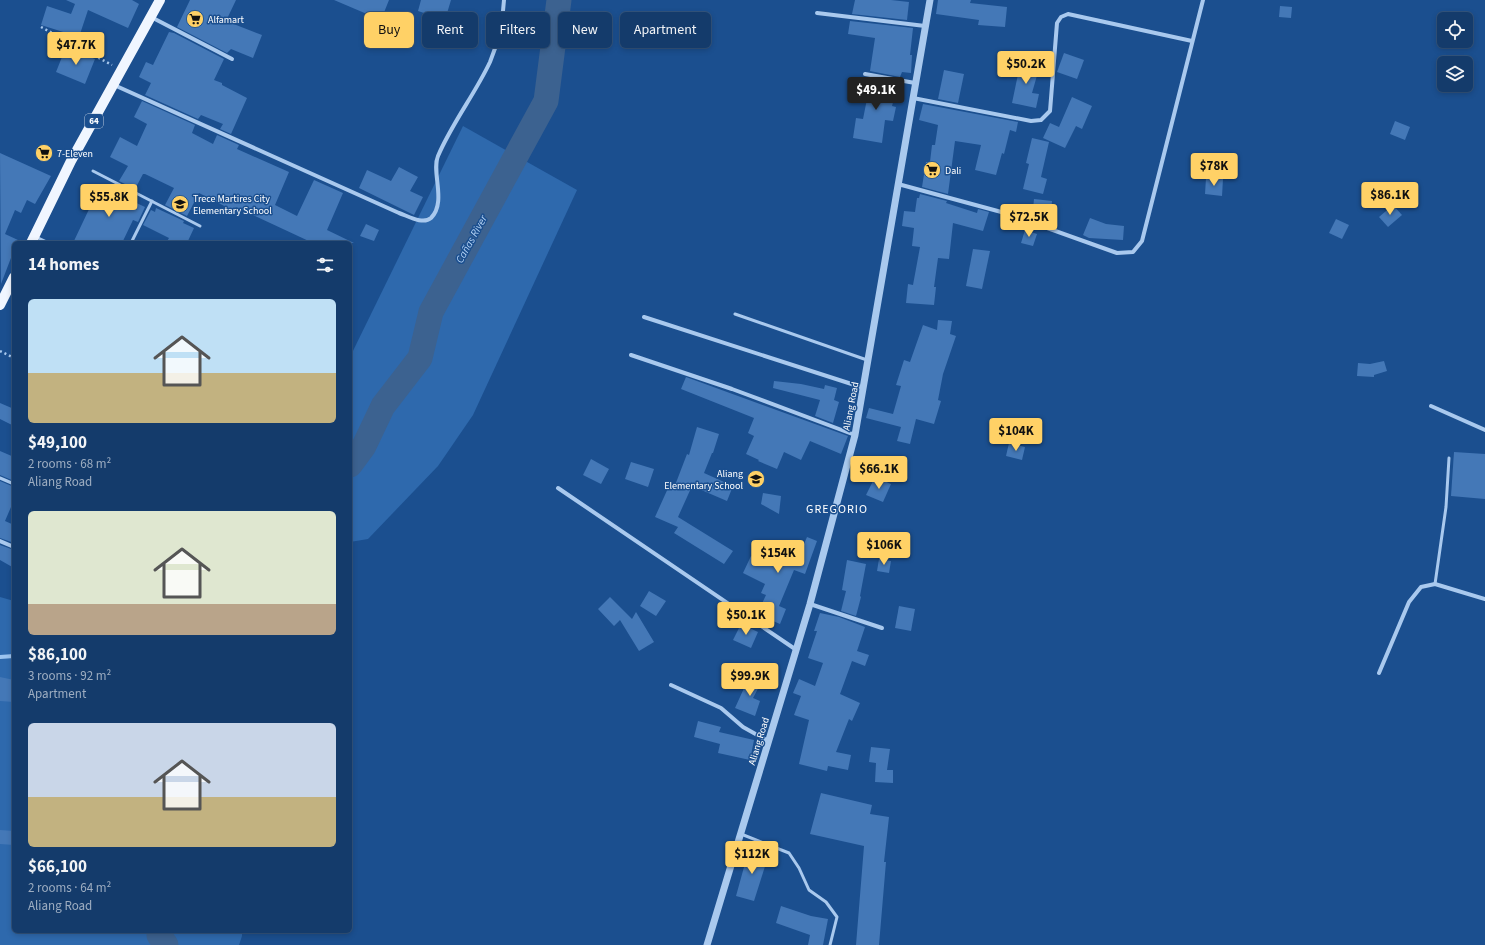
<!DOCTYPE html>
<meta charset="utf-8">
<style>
body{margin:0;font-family:"Source Sans 3",sans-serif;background:#214673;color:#f1f3f6;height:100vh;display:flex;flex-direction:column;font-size:15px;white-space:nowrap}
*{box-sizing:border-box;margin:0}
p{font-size:13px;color:#9dadc1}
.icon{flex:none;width:22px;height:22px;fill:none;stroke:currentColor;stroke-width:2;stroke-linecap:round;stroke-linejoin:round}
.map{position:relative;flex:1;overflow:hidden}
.panel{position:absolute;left:12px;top:241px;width:340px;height:692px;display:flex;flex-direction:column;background:#143b6b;border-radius:6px;box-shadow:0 2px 6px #0003,0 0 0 1px #33557e}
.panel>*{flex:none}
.top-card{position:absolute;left:364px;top:12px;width:380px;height:36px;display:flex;gap:8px}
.tools{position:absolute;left:1437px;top:12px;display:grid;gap:8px}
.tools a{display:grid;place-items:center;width:36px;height:36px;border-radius:6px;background:#143b6b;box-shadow:0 2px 6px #0003,0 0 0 1px #33557e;font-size:20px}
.price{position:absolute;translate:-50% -34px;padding:0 9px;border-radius:4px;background:#ffd166;color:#111;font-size:13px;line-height:26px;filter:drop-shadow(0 1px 2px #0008)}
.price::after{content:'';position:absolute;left:50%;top:24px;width:12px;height:9px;margin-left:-6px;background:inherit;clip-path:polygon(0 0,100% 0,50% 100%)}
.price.current{background:#222;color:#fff}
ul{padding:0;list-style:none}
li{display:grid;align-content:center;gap:8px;height:212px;padding:0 16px}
li span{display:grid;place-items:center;height:124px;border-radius:6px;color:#555}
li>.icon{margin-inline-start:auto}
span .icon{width:72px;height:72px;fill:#fffc;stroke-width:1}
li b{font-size:17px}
h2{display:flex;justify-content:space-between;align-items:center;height:48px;padding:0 16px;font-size:17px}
.pill{padding:0 14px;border-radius:6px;background:#143b6b;box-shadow:0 2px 6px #0003,0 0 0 1px #33557e;font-size:14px;line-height:36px}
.pill.current{background:#ffd166;color:#111}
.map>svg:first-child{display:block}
.green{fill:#2e69ad}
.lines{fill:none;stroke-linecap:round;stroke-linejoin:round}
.stream{stroke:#9cc4f0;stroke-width:4}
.river{stroke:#3c6290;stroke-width:25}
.building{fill:#4478b7}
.path{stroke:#a9c9ee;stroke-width:2.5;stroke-dasharray:2 3;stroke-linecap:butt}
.service{stroke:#a9c9ee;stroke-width:3}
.minor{stroke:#a9c9ee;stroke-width:4}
.tertiary{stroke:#a9c9ee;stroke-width:7}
.primary{stroke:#f0f6ff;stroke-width:10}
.labels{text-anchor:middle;stroke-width:3;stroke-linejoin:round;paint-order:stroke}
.shield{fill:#1b4f8f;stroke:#bbcadd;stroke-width:1}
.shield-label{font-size:9px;font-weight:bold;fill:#fff}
.poi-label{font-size:10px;fill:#fff;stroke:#1b4f8f;text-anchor:start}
.street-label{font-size:10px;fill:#fff;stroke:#1b4f8f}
.water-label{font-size:11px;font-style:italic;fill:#b5d3f5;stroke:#1b4f8f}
.quarter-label{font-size:12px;letter-spacing:1px;fill:#fff;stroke:#1b4f8f}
</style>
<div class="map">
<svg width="1485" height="945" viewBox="0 0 1485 945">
<rect width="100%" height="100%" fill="#1b4f8f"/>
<g class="green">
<path d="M463 126 577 190 473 415 438 466 368 539 350 542V357Z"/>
<path d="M0 597 14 601V931H242V936L239 945H0Z"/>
</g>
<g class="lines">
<path class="stream" d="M0 657 14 656"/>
<g class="river">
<path d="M350 465 364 446 383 406 420 358 431 312 546 101 559 0"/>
<path d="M160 931 159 935 166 945"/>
</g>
</g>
<g class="building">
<path d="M66 0H132L139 4 128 28 88 10 79 37 41 25 47 6 71 14 75 4Z"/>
<path d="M190 0H236L226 21 262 35 253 58 231 49 227 53 177 27Z"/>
<path d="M334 0H389L381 20Z"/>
<path d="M421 0H451L445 20 418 11Z"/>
<path d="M855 0H891L909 2 907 20 852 14Z"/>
<path d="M938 0H971L970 3 1007 7 1005 27 978 25 979 20 936 14Z"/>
<path d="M1280 6 1292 7 1291 18 1279 17Z"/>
<path d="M850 21 913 28 910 55H912L911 73 902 72 900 77 870 71 875 38 848 34Z"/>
<path d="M169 32 174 33 224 59 214 80 222 83V85L247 98 231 134 220 129 223 124 201 115 198 119 145 95 151 83 139 77 146 62 153 65Z"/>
<path d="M66 47 95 59 85 84 56 72Z"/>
<path d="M1064 53 1084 60 1077 79 1057 72Z"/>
<path d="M1021 60 1040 65 1032 93 1039 94 1036 108 1012 103Z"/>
<path d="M944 70 964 74 958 103 938 99Z"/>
<path d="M868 78 898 84 892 106 896 107 893 121 885 120 882 143 853 138 856 118 863 119 867 99 863 97Z"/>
<path d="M1072 97 1092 106 1082 129 1076 126 1065 148 1043 138 1050 123 1059 127Z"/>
<path d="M142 101 195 125 192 133 213 144 217 135 239 145 237 149 289 172 275 205 297 216 314 180 343 193 327 230 354 243H313L240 209 238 213 199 193 187 216 165 205 174 188 145 174H143L135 189 119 181 128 166 110 157 120 137 137 146 147 124 134 117Z"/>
<path d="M923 104 1018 122 1016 132 1010 130 1004 154 1002 153 996 175 975 170 981 145 955 141 948 194 922 187 926 162H930L932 145H935L938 125 919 120Z"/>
<path d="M1395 121 1410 127 1405 140 1390 134Z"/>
<path d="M1032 138 1049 142 1041 177 1047 179 1043 194 1023 189 1029 164 1026 163Z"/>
<path d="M0 153 51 176 35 204 27 200 21 213 15 210 5 234 18 240 17 243H14V250L1 284Z"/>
<path d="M399 167 418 177 410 191 423 197 414 215 359 188 367 170 391 181Z"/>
<path d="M1206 178 1223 179 1222 196 1205 194Z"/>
<path d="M100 186 113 192 116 186 132 194 128 199 145 207 138 222 133 220 122 243H73Z"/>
<path d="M920 194 947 201 946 203 977 213 978 209 989 212 983 231 953 223 949 259 938 258 934 287H936L934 305 906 303 908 284 913 285 920 247 912 246 914 228 902 226 904 211 915 212 917 198H919Z"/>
<path d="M1034 199 1052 201 1050 223 1032 219Z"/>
<path d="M1393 205 1402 215 1388 227 1379 217Z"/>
<path d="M156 208 184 221 183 223 194 228 187 243H166L169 238 143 225 151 210 155 212Z"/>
<path d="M1090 218 1106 224 1124 226 1123 240 1089 238 1083 235Z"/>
<path d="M1336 219 1349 225 1342 239 1329 233Z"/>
<path d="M366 224 379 230 374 241 360 236Z"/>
<path d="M1025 230 1037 234 1033 246 1021 243Z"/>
<path d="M973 249 990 251 982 289 966 286Z"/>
<path d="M938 320 952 321 950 334 956 336 943 374 938 400 941 401 934 424 916 419 910 444 897 441 901 427 866 418 869 408 893 414 901 386 896 385 904 360 910 362 923 325 937 330Z"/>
<path d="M1384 361 1387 371 1374 375V377L1357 376 1358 363 1370 364Z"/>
<path d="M686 377 848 436 841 454 810 441 801 460 784 452 777 469 758 461 759 460 746 454 754 436 748 433 754 418 681 389Z"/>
<path d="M774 381 801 384 824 389 825 385 837 388 834 400 839 402 833 423 815 416 820 400 773 388Z"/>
<path d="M0 403 14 409V426L0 419Z"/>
<path d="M697 427 719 434 713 453H712L704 473 733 486 727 501 692 486 678 517 733 551 724 564 674 533 678 527 655 517 669 486 674 488 687 454 689 455Z"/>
<path d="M1009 443 1025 447 1022 460 1006 456Z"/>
<path d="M0 451 14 457V481L0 475Z"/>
<path d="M1454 452 1485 454V499L1451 496Z"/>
<path d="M591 459 609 469 601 484 583 475Z"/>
<path d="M631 462 654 469 648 487 625 479Z"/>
<path d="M875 477 891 484 883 502 866 495Z"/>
<path d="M0 481 14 487V500L5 521 14 525V543L0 538Z"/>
<path d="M763 493 781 496 779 514 761 504Z"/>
<path d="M807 537 817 541 805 574 794 570 779 606 786 609 780 624 757 614 766 595 761 593 765 584 743 573 751 556 762 562 772 540 801 551Z"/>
<path d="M0 545 14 550V568L0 560Z"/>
<path d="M879 559 891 561 889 573 877 571Z"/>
<path d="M847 560 866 564 860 596 861 597 856 616 841 611 846 591 842 590Z"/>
<path d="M649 591 666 601 656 616 640 606Z"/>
<path d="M610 597 632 619 636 612 654 642 639 651 620 620 614 626 598 609Z"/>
<path d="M899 606 915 609 911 631 895 628Z"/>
<path d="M820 613 839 617 865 627 857 651 869 655 865 666 852 661 840 694 860 703 852 721 849 719 836 752 851 755 848 770 828 766 827 771 799 764 809 720 794 715 801 696 793 693 799 679 815 686 823 663 808 658 817 631H814Z"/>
<path d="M741 624 758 632 751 648 733 640Z"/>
<path d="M750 675 762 681 753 698 760 701 755 716 735 708Z"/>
<path d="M0 677 14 680V702L0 701Z"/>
<path d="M698 721 721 727 719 732 754 740 750 760 718 753 720 744 694 737Z"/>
<path d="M871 747 890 749 887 770H893V783L875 782 876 763 869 762Z"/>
<path d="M821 793 872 805 870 814 889 817 884 862H886L879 945H856L864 846 810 834Z"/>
<path d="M0 830 14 831V845L0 844Z"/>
<path d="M749 849 766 854 765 859 767 860 754 901 736 896Z"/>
<path d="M781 906 811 916 828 919 823 945H808L810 935 776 923Z"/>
</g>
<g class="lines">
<g class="path">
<path d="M41 27 112 65"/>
<path d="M0 351 14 358"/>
</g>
<g class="service">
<path d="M93 171 200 226"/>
<path d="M36 237 49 243"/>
<path d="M131 243 152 201"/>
<path d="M735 314 867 360"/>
<path d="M0 478 14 484"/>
<path d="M1435 584 1446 507 1449 458"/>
<path d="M741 834 789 853 799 868 809 890 826 902 837 917 830 945"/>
</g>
<g class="minor">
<path d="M817 13 925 26"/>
<path d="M151 17 232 59"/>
<path d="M865 74 915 83"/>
<path d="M114 85 399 213C408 216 423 225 431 218 447 202 431 172 438 156 452 123 475 94 490 62 498 43 503 21 504 0"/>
<path d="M913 98 1031 121 1041 120 1050 111 1057 23 1061 17 1068 14 1192 41"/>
<path d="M898 184 1005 213 1117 253 1133 252 1142 241 1203 0"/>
<path d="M644 317 864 388"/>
<path d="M631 355 732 389 855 435"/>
<path d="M1431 406 1485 430"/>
<path d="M558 488 795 649"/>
<path d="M0 541 14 547"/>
<path d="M810 604 882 628"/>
<path d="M1379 673 1409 602 1421 587 1435 584 1485 599"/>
<path d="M671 685 721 708 743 727 768 741"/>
</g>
<path class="tertiary" d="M707 945 810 604 855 435 930 0"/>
<g class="primary">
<path d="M31 243 71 161 160 0"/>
<path d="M0 305 14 277"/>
</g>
</g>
<defs>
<symbol id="supermarket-disc" viewBox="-11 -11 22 22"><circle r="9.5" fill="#ffd166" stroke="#1b4f8f"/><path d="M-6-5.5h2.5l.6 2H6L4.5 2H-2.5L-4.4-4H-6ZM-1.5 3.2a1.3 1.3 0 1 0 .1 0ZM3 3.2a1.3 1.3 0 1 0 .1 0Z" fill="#111"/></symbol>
<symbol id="school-disc" viewBox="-11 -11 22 22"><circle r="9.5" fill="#ffd166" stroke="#1b4f8f"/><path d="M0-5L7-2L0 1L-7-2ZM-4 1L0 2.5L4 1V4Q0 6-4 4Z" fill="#111"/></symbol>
</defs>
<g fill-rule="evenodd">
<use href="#supermarket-disc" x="185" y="9" width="20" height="20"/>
<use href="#supermarket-disc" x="34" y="143" width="20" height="20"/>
<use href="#supermarket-disc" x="922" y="160" width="20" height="20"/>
<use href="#school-disc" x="170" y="194" width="20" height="20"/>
<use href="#school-disc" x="746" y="469" width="20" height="20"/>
</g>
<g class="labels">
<rect class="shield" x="85" y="114" width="18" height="14" rx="3"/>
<g class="shield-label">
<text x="94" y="124">64</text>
</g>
<g class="poi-label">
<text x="208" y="23">Alfamart</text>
<text x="57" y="157">7-Eleven</text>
<text x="945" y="174">Dali</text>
<text x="193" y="202">Trece Martires City<tspan x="193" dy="12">Elementary School</tspan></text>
<text x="743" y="477" text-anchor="end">Aliang<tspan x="743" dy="12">Elementary School</tspan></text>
</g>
<g class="street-label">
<text transform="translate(850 406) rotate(-79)" y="4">Aliang Road</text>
<text transform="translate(758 741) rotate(-73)" y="4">Aliang Road</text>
</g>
<g class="water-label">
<text transform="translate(471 239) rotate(-61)" y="4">Cañas River</text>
</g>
<g class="quarter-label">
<text x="837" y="513">GREGORIO</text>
</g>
</g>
</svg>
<div class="tools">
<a><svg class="icon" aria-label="locate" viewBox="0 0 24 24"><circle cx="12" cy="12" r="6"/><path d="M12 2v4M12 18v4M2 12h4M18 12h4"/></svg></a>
<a><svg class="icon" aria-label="layers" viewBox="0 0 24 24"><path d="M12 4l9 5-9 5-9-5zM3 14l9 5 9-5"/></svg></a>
</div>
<b class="price" style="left:76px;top:66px">$47.7K</b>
<b class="price" style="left:1026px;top:85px">$50.2K</b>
<b class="price current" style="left:876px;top:111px">$49.1K</b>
<b class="price" style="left:1214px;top:187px">$78K</b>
<b class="price" style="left:1390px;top:216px">$86.1K</b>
<b class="price" style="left:109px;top:218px">$55.8K</b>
<b class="price" style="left:1029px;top:238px">$72.5K</b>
<b class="price" style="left:1016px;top:452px">$104K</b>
<b class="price" style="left:879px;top:490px">$66.1K</b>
<b class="price" style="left:884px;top:566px">$106K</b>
<b class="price" style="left:778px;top:574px">$154K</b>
<b class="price" style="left:746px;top:636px">$50.1K</b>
<b class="price" style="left:750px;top:697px">$99.9K</b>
<b class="price" style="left:752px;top:875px">$112K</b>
<div class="top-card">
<a class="pill current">Buy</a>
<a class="pill">Rent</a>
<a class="pill">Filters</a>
<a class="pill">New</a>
<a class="pill">Apartment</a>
</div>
<section class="panel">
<h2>14 homes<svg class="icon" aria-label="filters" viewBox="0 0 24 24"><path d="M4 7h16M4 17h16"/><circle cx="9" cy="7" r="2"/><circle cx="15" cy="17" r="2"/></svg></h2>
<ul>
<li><span style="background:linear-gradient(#bfe0f5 60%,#c2b280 0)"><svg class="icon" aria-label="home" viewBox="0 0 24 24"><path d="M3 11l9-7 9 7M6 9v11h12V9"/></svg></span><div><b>$49,100</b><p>2 rooms · 68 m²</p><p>Aliang Road</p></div></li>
<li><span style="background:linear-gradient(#dfe7d0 75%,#b9a48a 0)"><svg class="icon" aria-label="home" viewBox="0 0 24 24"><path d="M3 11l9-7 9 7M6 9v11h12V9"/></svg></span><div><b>$86,100</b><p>3 rooms · 92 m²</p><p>Apartment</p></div></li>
<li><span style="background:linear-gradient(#c9d6e8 60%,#c2b280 0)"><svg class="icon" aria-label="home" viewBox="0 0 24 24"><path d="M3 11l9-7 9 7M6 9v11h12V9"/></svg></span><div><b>$66,100</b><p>2 rooms · 64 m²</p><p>Aliang Road</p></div></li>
</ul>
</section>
</div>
